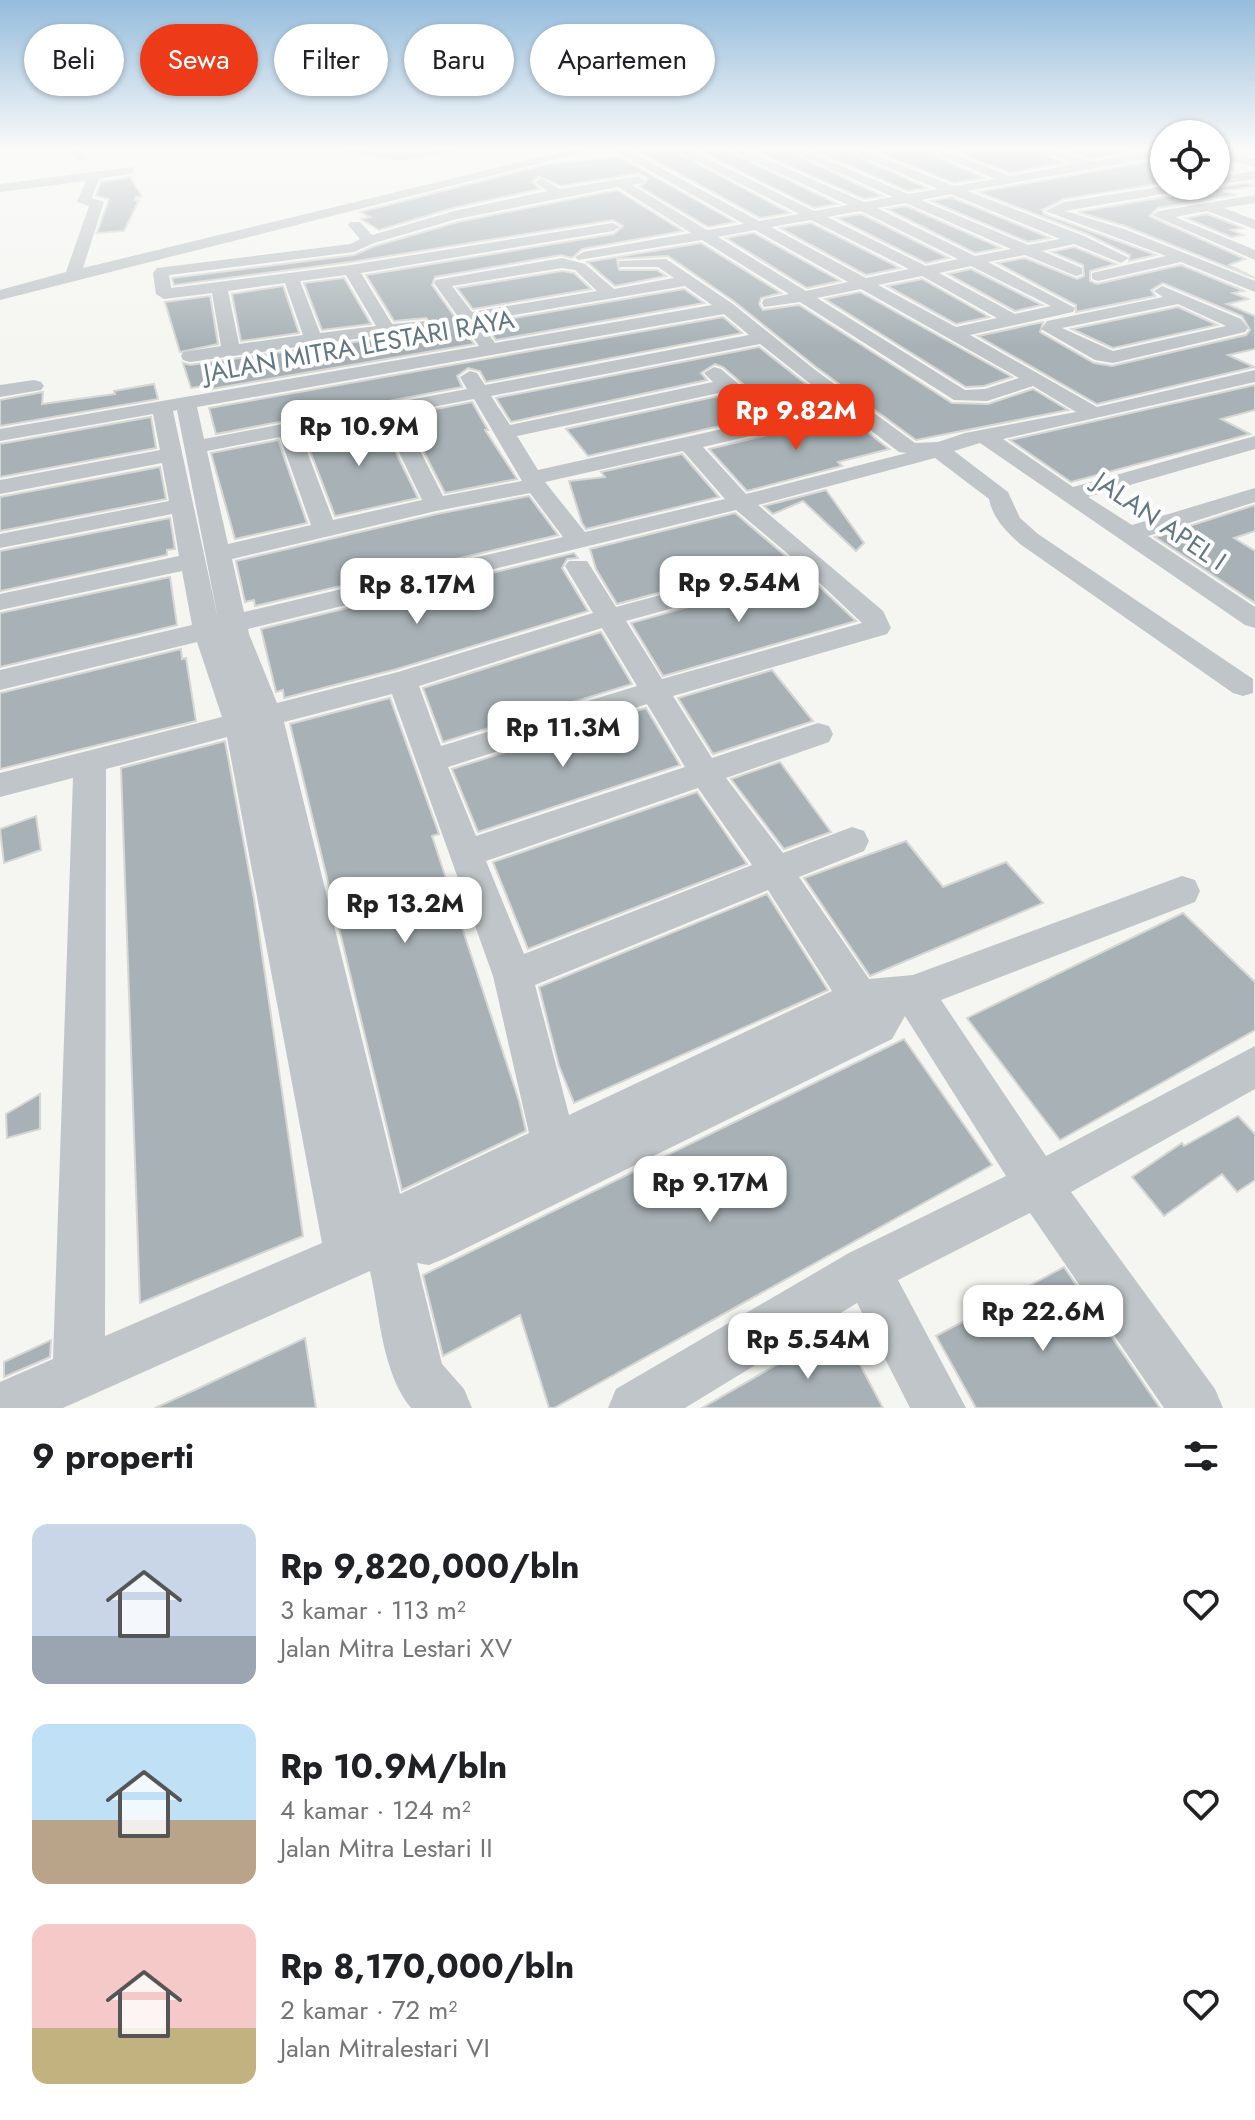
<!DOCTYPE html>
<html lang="id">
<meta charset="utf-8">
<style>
body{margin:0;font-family:Jost,sans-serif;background:#f2f2f2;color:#202124;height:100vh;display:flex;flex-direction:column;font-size:30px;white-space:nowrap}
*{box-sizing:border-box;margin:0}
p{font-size:26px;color:#757577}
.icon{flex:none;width:44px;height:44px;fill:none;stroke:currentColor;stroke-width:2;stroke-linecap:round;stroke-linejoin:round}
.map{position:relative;height:1408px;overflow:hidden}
.side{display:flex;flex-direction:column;background:#fff;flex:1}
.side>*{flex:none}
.guide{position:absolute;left:24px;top:24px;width:800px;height:72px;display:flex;gap:16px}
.tools{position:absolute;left:1150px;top:120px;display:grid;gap:16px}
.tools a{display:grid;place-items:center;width:80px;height:80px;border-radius:50%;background:#fff;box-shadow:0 2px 6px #0004;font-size:40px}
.price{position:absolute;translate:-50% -68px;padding:0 18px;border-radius:16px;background:#fff;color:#222;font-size:26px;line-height:52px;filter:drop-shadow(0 2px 4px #0008)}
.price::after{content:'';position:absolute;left:50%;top:48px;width:24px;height:18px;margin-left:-12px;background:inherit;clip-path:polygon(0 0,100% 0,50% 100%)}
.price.current{background:#ed3b19;color:#fff}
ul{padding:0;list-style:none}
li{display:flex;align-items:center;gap:24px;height:200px;padding:0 32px}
li span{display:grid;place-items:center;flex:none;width:224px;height:160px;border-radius:16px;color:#555}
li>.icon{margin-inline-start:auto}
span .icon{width:96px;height:96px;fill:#fffc;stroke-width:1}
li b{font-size:34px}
h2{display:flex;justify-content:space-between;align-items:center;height:96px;padding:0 32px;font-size:34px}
.chip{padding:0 28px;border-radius:36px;background:#fff;box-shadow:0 2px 6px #0004;font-size:28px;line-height:72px}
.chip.current{background:#ed3b19;color:#fff}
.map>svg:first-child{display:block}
.building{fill:#a8b2b6;stroke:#d6d6d4;stroke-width:2}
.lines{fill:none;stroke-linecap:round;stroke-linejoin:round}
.minor{fill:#bfc5c8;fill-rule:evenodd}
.labels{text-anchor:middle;stroke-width:8;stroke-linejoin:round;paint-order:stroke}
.far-street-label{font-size:26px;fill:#627784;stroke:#fff}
</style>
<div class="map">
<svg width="1255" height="1408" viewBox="0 0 1255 1408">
<rect width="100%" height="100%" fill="#f5f5f1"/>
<g class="building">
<path d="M634 149H670L790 213 760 218Z"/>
<path d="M696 149H724L838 204 814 208Z"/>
<path d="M751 149H783L883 196 864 199Z"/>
<path d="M810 149H841L927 188 908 191Z"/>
<path d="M870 149H921L984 178 954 183Z"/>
<path d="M950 149H1031L1064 163 1010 173Z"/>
<path d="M1062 149H1145L1090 159Z"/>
<path d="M619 157 735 222 708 227 640 187 648 179 639 173 561 186 539 176 532 182 540 189 453 208 379 230 361 219 370 217 360 212 549 164Z"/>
<path d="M1164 159V183L1064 199 1042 210 1044 214 1156 255 1129 261 1130 255 1085 233 978 192Z"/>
<path d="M130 177 142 197H136L135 200H139L124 231 97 233 109 199 96 196 101 182Z"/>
<path d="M1246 183 1254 186 1223 191 1236 195 1158 208 1149 216 1245 259 1229 265 1255 278 1125 226 1078 212 1187 193 1195 186 1216 188Z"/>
<path d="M617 190 683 231 582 249 572 258 561 255 435 277 432 285 474 344 205 390 204 386 191 388 183 363 190 365 420 333 430 328 431 323 426 318 394 321 366 275 614 234 623 226 613 220 351 262 174 285 172 278 354 255 375 246 458 222Z"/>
<path d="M951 197 1050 238 1028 242 931 201Z"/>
<path d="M906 206 1001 248 975 253 887 209Z"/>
<path d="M861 214 949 258 926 263 837 218Z"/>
<path d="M1207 214 1243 228 1231 230 1243 235 1231 237 1186 218Z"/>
<path d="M811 223 900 268 866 275 780 228Z"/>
<path d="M754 233 840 281 807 288 726 238Z"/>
<path d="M701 243 781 293 761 298 759 304 763 310 799 305 952 403 988 404 1033 389 1068 410 916 440 816 367 735 302 668 256 617 259 619 270H657L666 276 615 286 587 262Z"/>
<path d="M1074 247 1116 264 1090 271V281L1097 284 1181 265 1244 291 1233 293 1248 299 1227 304 1255 316V349L1228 355 1254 367 1097 404 978 336 1043 322 1040 332 1094 363 1112 366 1246 335 1250 330 1242 316 1163 283 1151 290 1155 296 1076 312V305L997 263 1025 258 1077 279 1084 276 1083 265 1052 252Z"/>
<path d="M971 269 1042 305 1015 311 948 274Z"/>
<path d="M562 271 574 273 591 289 473 309 457 288Z"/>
<path d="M344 278 371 324 322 330 304 283Z"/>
<path d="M922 279 989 317 956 324 887 286Z"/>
<path d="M283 286 299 333 241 341 232 294Z"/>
<path d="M684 289 704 303 496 340 484 323Z"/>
<path d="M860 292 1012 377 984 386 966 387 825 299Z"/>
<path d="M210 296 218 344 180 352 165 302Z"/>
<path d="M1178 307 1217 325 1113 348 1072 329Z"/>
<path d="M723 317 742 333 486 382 480 371 468 368 457 376 462 387 216 434 209 408Z"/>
<path d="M759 347 829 402 778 414 723 367 715 364 701 373 707 380 511 422 496 398Z"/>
<path d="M154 384 158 399 0 426V400L43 392 42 404 115 394 114 391Z"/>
<path d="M1255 385V410L1221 419 1250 434 1071 482 1010 440Z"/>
<path d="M723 395 751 419 588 456 566 429Z"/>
<path d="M472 402 488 430H485L517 479 445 493 405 415Z"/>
<path d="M847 416 889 449 838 462 842 466 747 491 709 449Z"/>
<path d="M151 417 156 448 0 477V444Z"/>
<path d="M380 420 418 498 335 516 304 435Z"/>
<path d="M278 440 307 523 235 539 211 453Z"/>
<path d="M682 454 719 497 586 529 582 523 569 481 605 477 601 472Z"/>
<path d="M160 467 166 499 0 531V497Z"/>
<path d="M826 490 864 543 856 551 803 501 773 514 764 506Z"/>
<path d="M529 496 558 535 255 606 254 600 245 602 236 561 437 514Z"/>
<path d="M1255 505V531L1234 538 1255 551V603L1155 537Z"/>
<path d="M735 513 788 558 617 604 596 569 590 549Z"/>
<path d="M170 518 175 549 167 550V555L0 591V551Z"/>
<path d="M574 553 578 558 567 559 562 568 588 611 397 669 284 698 283 690 276 692 261 629Z"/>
<path d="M806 574 856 621 663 676 631 623Z"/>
<path d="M170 577 177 625 0 667V613Z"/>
<path d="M601 632 632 684 443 742 423 688Z"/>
<path d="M181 649 182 659 186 658 196 721 0 769V693Z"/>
<path d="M772 670 813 721 713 754 678 698Z"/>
<path d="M390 698 439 834 432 836 519 1101 526 1131 402 1190 290 724Z"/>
<path d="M646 708 680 765 478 832 452 769Z"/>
<path d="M225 741 254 899 303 1236 140 1303 121 768Z"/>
<path d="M780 762 831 832 784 849 731 779Z"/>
<path d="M697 792 747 864 528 949 493 862Z"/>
<path d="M36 816 41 850 4 863 0 829Z"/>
<path d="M906 841 943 887 1006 862 1043 903 870 976 804 878Z"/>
<path d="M767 894 828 990 574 1103 559 1066 539 987Z"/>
<path d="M1183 913 1255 982V1030L1060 1140 967 1018Z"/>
<path d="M904 1039 992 1165 554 1408H549L520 1315 443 1356 423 1275Z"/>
<path d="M40 1094V1129L7 1138 6 1114Z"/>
<path d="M1238 1116 1255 1134V1180L1237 1192 1222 1174 1164 1216 1132 1177 1182 1143 1184 1146Z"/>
<path d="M1064 1267 1160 1408H976L936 1336Z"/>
<path d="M840 1327 883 1408H702L795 1354Z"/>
<path d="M305 1338 316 1408H155L197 1389Z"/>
<path d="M51 1340 50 1357 4 1377V1362Z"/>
</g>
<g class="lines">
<g class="minor">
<path d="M66 149H79L87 158 77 161Z"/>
<path d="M329 149 400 153 471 149 400 161Z"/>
<path d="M574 149H596L0 300V290L66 272 89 206 77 202 86 181 0 192V184L133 167V173L99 179 92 198 104 202 83 268Z"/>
<path d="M611 149H626L759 221 799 214 673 149H689L814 211 848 205 727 149H743L864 202 893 197 786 149H802L908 194 938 189 844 149H861L954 186 995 179 924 149H941L1010 176 1075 164 1034 149H1052L1090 162 1164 149V156L967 191 1084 236 1129 258 1121 263 1116 261 1074 244 1042 251 1082 268V274L1076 276 1025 255 988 262 1075 308 1073 312 970 335 1097 407 1255 370V382L1003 439 1073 487 1255 436V449L1088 497 1132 525 1255 488V502L1148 536 1255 607V628L1245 625 980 443 954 451 1008 492 1020 518 1038 534 1253 679V693L1243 696 1233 693 1020 544C1006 531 993 519 989 499L935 458 758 505 883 611 891 628 887 634 673 696 712 758 818 723 829 726 833 734 829 742 726 778 783 853 852 827 864 831 869 841 864 851 799 877 869 979 913 975 1182 876 1195 880 1200 891 1195 902 941 1000 1046 1156 1255 1046V1089L1071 1192 1215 1389 1223 1408H1164L1030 1213 898 1280 966 1408H910L857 1303 685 1408H608L616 1389 849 1253 1006 1176 905 1016 892 1039 446 1258 429 1265 417 1263 442 1364 464 1389 472 1408H411C382 1373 380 1315 370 1271L63 1408H0V1382L53 1359 73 778 0 797V773L222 717 197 642 0 690V670L192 625 182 571 0 610V594L179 556 172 514 0 548V534L169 501 162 463 0 494V480L160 450 153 414 0 441V429L479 346 434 283 436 280 562 258 585 264 614 289 674 278 658 267H619V261L666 259 733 304 814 369 915 443 938 442 965 433 1076 412 1033 386 987 401 954 400 800 302 764 307 762 303 764 299 789 294 702 240 578 260 575 257 583 252 691 233 618 187 457 219 374 243 354 252 169 275 171 288 351 265 613 223 620 227 613 231 361 273 392 324 426 321 429 325 420 330 190 362 183 360 181 356 183 352 221 346 212 293 164 299 156 294 153 273 157 268 350 244 360 239 348 225 350 222H360L372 235 454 211 547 191 535 182 541 178 560 189 639 176 645 180 643 183 632 185 707 230 744 224ZM951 194 1060 239 1028 245 921 200ZM906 203 1011 249 975 256 877 208ZM861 211 958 259 926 266 827 217ZM811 220 909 269 866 278 771 227ZM755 230 848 282 806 291 718 237ZM971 266 1051 306 1015 314 939 273ZM562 268 575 270 597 291 472 312 452 286ZM346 275 376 326 320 333 300 281ZM922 276 997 318 956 327 878 285ZM285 283 303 335 239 344 228 291ZM685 286 712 305 495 343 479 321ZM861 289 1019 378 985 389 965 390 817 298ZM724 314 749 335 485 385 477 373 470 371 460 377 467 389 204 439 197 407ZM760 344 836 404 777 417 721 369 714 367 704 373 713 382 510 425 491 396ZM724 392 758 421 538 470 517 436ZM474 399 522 481 443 496 401 413ZM177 410 218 619 173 411ZM848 413 899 452 907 453 746 494 703 447ZM382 417 422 500 333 520 300 433ZM280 437 311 525 228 544 207 451ZM683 451 725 499 585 532 545 482ZM530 493 563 537 244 612 232 559 436 511ZM736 510 794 559 616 607 587 561H569L565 566 593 613 398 672 277 703 249 634 248 629ZM807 571 862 623 662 679 626 621ZM602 628 637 686 441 746 419 686ZM392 694 493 976 529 1133 400 1194 284 722ZM647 704 685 767 476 836 448 767ZM227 737 322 1243 105 1336 106 769ZM698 788 752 865 524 954 486 861ZM768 890 832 991 569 1115 535 985Z"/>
<path d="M1216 149 1255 159V167L1216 156Z"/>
<path d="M1255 171V179L1216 185V177Z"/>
<path d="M1164 186H1192L1186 190 1065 211 1124 229 1255 281V292L1181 262 1098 281 1092 279V273L1166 256 1045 211 1064 202Z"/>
<path d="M1255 195V203L1224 208 1255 220V229L1207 211 1175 217 1255 250V260L1152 215 1159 211Z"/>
<path d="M1162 286 1241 319 1248 328 1245 332 1113 363 1095 360 1041 329 1047 321 1163 297 1154 291ZM1178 304 1226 326 1113 351 1062 328Z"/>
<path d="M34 380 41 382 44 386 41 390 0 397V385Z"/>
</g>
</g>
<linearGradient id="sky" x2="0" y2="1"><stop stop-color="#95bcdc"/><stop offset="0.43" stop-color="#fafaf9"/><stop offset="1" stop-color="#fafaf9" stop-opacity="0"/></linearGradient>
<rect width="1255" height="346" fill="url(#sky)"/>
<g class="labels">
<g class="far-street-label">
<text transform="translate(359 346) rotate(-10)" y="9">JALAN MITRA LESTARI RAYA</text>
<text transform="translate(1160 521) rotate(34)" y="9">JALAN APEL I</text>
</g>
</g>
</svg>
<div class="tools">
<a><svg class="icon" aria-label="locate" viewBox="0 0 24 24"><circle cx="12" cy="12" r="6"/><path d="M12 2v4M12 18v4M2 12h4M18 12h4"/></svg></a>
</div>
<b class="price current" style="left:796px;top:452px">Rp 9.82M</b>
<b class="price" style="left:359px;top:468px">Rp 10.9M</b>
<b class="price" style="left:739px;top:624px">Rp 9.54M</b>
<b class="price" style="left:417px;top:626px">Rp 8.17M</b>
<b class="price" style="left:563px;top:769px">Rp 11.3M</b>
<b class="price" style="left:405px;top:945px">Rp 13.2M</b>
<b class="price" style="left:710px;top:1224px">Rp 9.17M</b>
<b class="price" style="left:1043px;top:1353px">Rp 22.6M</b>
<b class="price" style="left:808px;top:1381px">Rp 5.54M</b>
<div class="guide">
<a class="chip">Beli</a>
<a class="chip current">Sewa</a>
<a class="chip">Filter</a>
<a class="chip">Baru</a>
<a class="chip">Apartemen</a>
</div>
</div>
<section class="side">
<h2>9 properti<svg class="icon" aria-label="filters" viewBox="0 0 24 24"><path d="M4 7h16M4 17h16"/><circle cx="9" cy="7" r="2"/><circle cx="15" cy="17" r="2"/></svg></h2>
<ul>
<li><span style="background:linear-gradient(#c9d6e8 70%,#9aa5b1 0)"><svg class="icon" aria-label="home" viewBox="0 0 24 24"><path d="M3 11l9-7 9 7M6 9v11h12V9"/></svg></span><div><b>Rp 9,820,000/bln</b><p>3 kamar · 113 m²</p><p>Jalan Mitra Lestari XV</p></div><svg class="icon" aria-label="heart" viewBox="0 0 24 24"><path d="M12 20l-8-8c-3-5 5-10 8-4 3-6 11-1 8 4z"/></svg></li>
<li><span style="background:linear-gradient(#bfe0f5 60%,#b9a48a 0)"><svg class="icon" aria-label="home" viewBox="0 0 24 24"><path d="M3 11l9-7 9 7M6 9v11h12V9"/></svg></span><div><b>Rp 10.9M/bln</b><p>4 kamar · 124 m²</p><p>Jalan Mitra Lestari II</p></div><svg class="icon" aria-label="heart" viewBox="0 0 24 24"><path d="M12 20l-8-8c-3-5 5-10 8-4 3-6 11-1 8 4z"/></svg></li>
<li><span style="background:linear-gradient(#f6c9c9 65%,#c2b280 0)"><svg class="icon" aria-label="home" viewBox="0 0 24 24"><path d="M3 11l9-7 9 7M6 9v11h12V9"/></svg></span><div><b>Rp 8,170,000/bln</b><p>2 kamar · 72 m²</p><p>Jalan Mitralestari VI</p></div><svg class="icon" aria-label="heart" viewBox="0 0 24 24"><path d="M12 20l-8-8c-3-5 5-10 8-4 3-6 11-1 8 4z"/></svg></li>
</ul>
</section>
